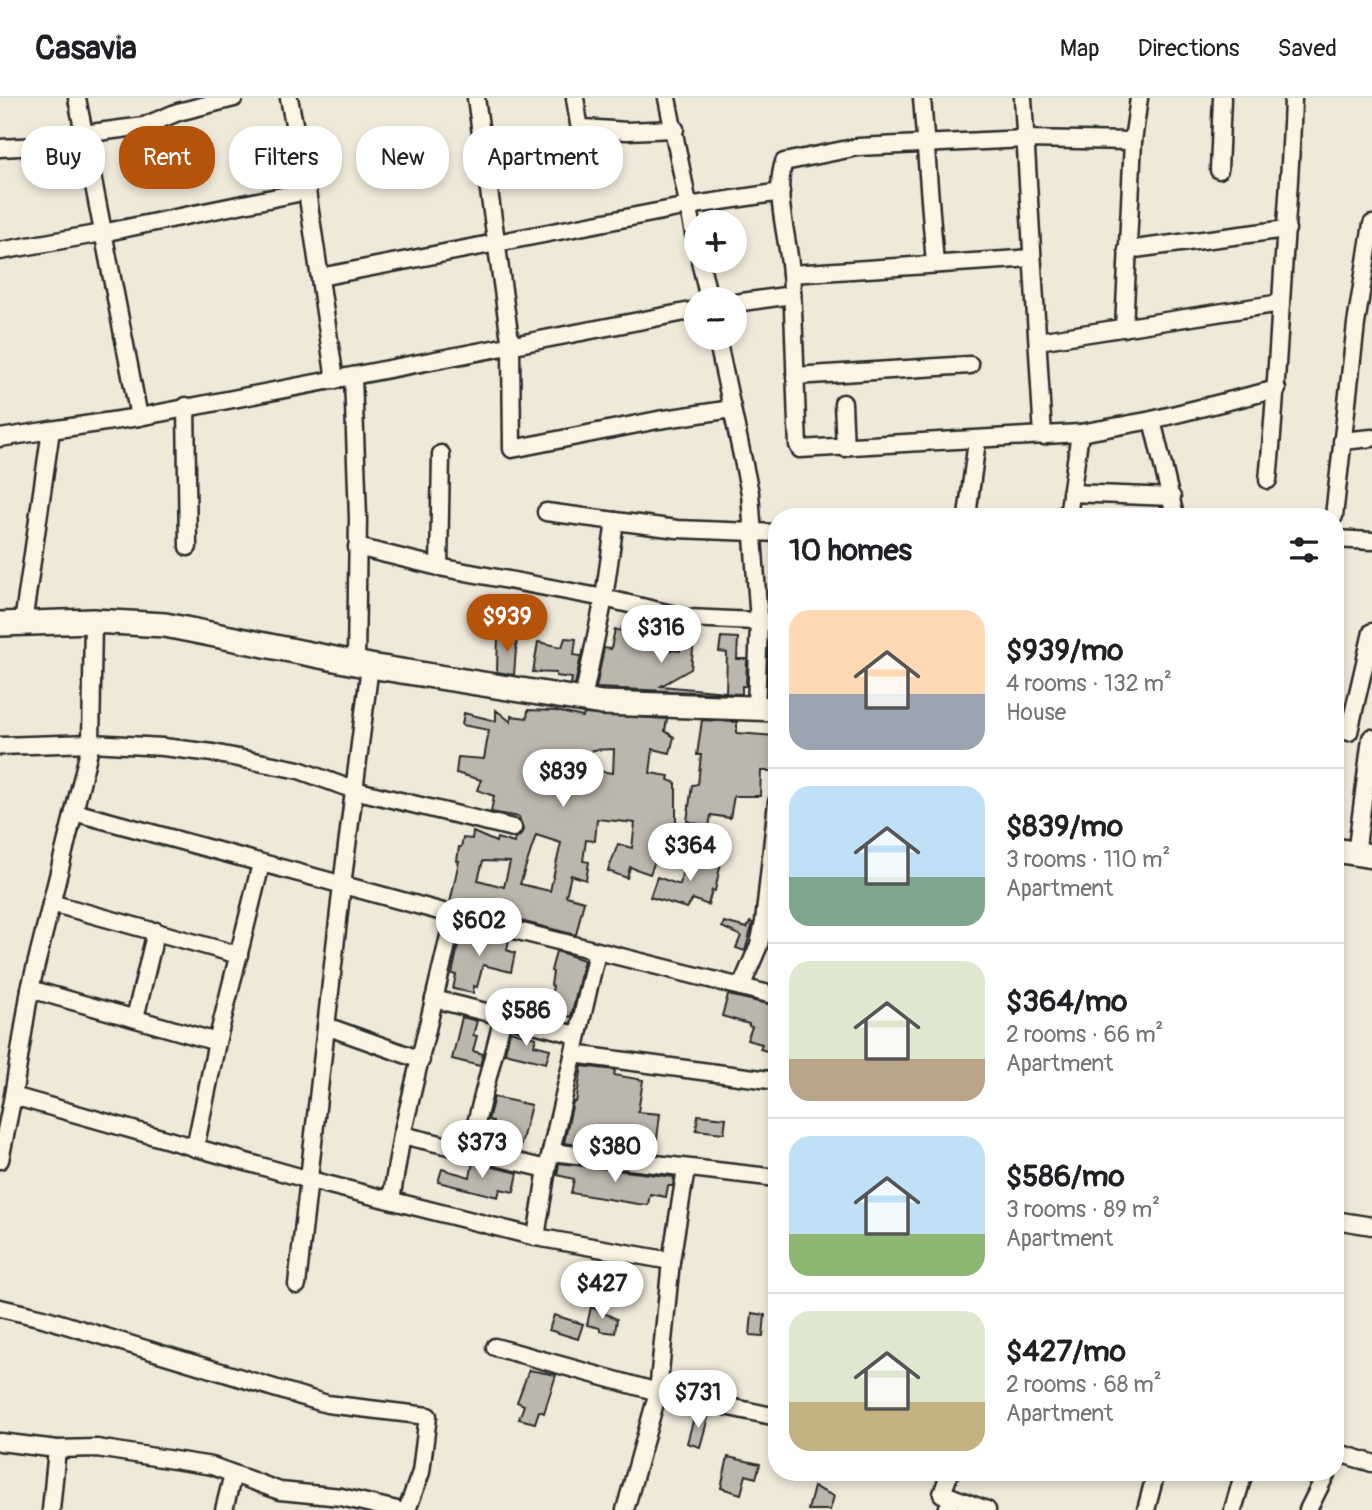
<!DOCTYPE html>
<meta charset="utf-8">
<style>
body{margin:0;font-family:Pangolin,sans-serif;background:#f6f6f6;color:#202124;height:100vh;display:flex;flex-direction:column;font-size:26px;white-space:nowrap}
*{box-sizing:border-box;margin:0}
p{font-size:23px;color:#757577}
.icon{flex:none;width:38px;height:38px;fill:none;stroke:currentColor;stroke-width:2;stroke-linecap:round;stroke-linejoin:round}
.map{position:relative;flex:1;overflow:hidden}
.sheet{position:absolute;left:768px;top:410px;width:576px;height:973px;display:flex;flex-direction:column;background:#fff;border-radius:28px;box-shadow:0 4px 10px #0003}
.sheet>*{flex:none}
.guide{position:absolute;left:21px;top:28px;width:642px;height:63px;display:flex;gap:14px}
.buttons{position:absolute;left:684px;top:112px;display:grid;gap:14px}
.buttons a{display:grid;place-items:center;width:63px;height:63px;border-radius:50%;background:#fff;box-shadow:0 4px 10px #0003;font-size:35px}
.price{position:absolute;translate:-50% -60px;padding:0 16px;border-radius:24px;background:#fff;color:#222;font-size:23px;line-height:46px;filter:drop-shadow(0 2px 4px #0008)}
.price::after{content:'';position:absolute;left:50%;top:42px;width:21px;height:16px;margin-left:-10px;background:inherit;clip-path:polygon(0 0,100% 0,50% 100%)}
.price.active{background:#b45309;color:#fff}
ul{padding:0;list-style:none}
li{display:flex;align-items:center;gap:21px;height:175px;padding:0 21px}
li+li{border-top:2px solid #e0e0e0}
li span{display:grid;place-items:center;flex:none;width:196px;height:140px;border-radius:21px;color:#555}
li>.icon{margin-inline-start:auto}
span .icon{width:84px;height:84px;fill:#fffc;stroke-width:1}
li b{font-size:30px}
h2{display:flex;justify-content:space-between;align-items:center;height:84px;padding:0 21px;font-size:30px}
.chip{padding:0 24px;border-radius:28px;background:#fff;box-shadow:0 4px 10px #0003;font-size:24px;line-height:63px}
.chip.active{background:#b45309;color:#fff}
header{display:flex;align-items:center;gap:42px;box-sizing:border-box;height:98px;padding:0 35px;background:#fff;border-bottom:2px solid #e0e0e0}
header strong{font-size:33px}
nav{display:flex;gap:38px;margin-inline-start:auto;font-size:24px}
.map>svg:first-child{display:block}
.building{fill:#bcb7ac;stroke:#2b2b2b;stroke-width:2;fill-rule:evenodd}
.lines{fill:none;stroke-linecap:round;stroke-linejoin:round}
.street-casing{stroke:#2b2b2b;stroke-width:21}
.secondary-casing{stroke:#2b2b2b;stroke-width:28}
.street{stroke:#fcf5e5;stroke-width:16}
.secondary{stroke:#fcf5e5;stroke-width:23}
</style>
<header>
<strong>Casavia</strong>
<nav><a>Map</a><a>Directions</a><a>Saved</a></nav>
</header>
<div class="map">
<svg width="1372" height="1412" viewBox="0 0 1372 1412">
<rect width="100%" height="100%" fill="#efe9da"/>
<filter id="ink" filterUnits="userSpaceOnUse"><feTurbulence type="fractalNoise" baseFrequency=".0143" numOctaves="2"/><feDisplacementMap in="SourceGraphic" scale="14" xChannelSelector="R" yChannelSelector="G"/><feConvolveMatrix kernelMatrix="1 2 1 2 8 2 1 2 1" color-interpolation-filters="sRGB"/></filter>
<g filter="url(#ink)">
<g class="building">
<path d="M622 529 641 532 639 549 680 553 681 538H691V542H694L691 571 661 588 726 594 727 555 719 554 721 539 738 540 737 561H747L746 588H742V596L596 590 604 550 611 551 615 531 621 533Z"/>
<path d="M498 536 517 538 514 577 497 574Z"/>
<path d="M565 540 576 541 574 557 581 558 575 587 571 586 572 580 556 578V575L533 574 538 544 562 549Z"/>
<path d="M769 547H777V589H767Z"/>
<path d="M496 612 511 624V618L527 620 528 612 556 613 583 619 584 616 667 621 665 633 674 639 670 655 653 651 650 675 669 678 668 682 676 685V728H685L682 759 659 753 650 776 630 769 627 780 608 773 618 746 632 750 635 725 597 721 595 743 586 742 583 763 589 764 586 782 571 777 566 798 584 803 576 837 450 805 459 763H457L459 749H461L463 740 472 741 473 734 496 744 497 740 514 745 515 740 520 738 523 732 519 719 491 714 494 698 477 692 481 682 456 675 458 659 484 661 489 632 462 627 464 615 496 623ZM614 651 613 675 590 672 592 652ZM536 737 561 745 550 793 520 786ZM483 763 510 764 504 789 478 782Z"/>
<path d="M702 622 737 624V635L775 638 774 673H761L760 698H734L730 720 711 717 709 729 687 723 692 687 698 686 701 657H697Z"/>
<path d="M686 754 721 764 715 793 712 792 708 807 693 801 687 810 650 799 657 779 680 787Z"/>
<path d="M724 824 747 830 750 824 753 825 745 853 736 850 741 838 722 829Z"/>
<path d="M462 830 509 842 507 852 515 855 511 874 483 867 477 889 474 888 473 895 453 891 456 877 452 876Z"/>
<path d="M556 853 584 862 571 919 548 914 553 888 551 887 553 874 551 873Z"/>
<path d="M728 897 777 908V956L760 951 762 946 747 942 752 929 749 928V926L722 918Z"/>
<path d="M462 919 477 923 473 937 477 938 473 953 483 956 480 968 452 961Z"/>
<path d="M510 933 536 940 534 947 550 951 546 965 505 955Z"/>
<path d="M582 968 615 972 614 977 643 982 638 1014 660 1016 657 1041 633 1038 632 1046 614 1043V1040L589 1035 587 1048 564 1045 573 1004H576Z"/>
<path d="M494 999 531 1007 519 1054 495 1048 501 1030 492 1027 493 1023 488 1022Z"/>
<path d="M698 1017 726 1020 724 1035 696 1032Z"/>
<path d="M473 1064 518 1075 514 1094 500 1091 498 1099 438 1084 442 1071 470 1079Z"/>
<path d="M559 1065 674 1079 673 1088H668L666 1099 650 1096 648 1107 638 1106 571 1095 574 1081 557 1077Z"/>
<path d="M597 1168 625 1172 621 1199 593 1194Z"/>
<path d="M591 1209 617 1221 615 1235 600 1233V1230L587 1227Z"/>
<path d="M752 1215 765 1217 763 1238 750 1237Z"/>
<path d="M554 1217 583 1226 578 1241 549 1232Z"/>
<path d="M529 1272 556 1277 544 1315 539 1313 535 1325 519 1321 524 1307 517 1304Z"/>
<path d="M695 1316 708 1320 700 1349 687 1345Z"/>
<path d="M728 1359 760 1366 756 1380 746 1377 741 1396 721 1390Z"/>
<path d="M814 1389 834 1398 830 1412H808Z"/>
</g>
<g class="lines">
<defs>
<g id="street">
<path d="M77 0 139 319"/>
<path d="M289 0 307 93 335 282"/>
<path d="M476 0 511 249 512 351 658 322 732 311"/>
<path d="M575 0 579 26 583 30 627 33 675 31"/>
<path d="M667 0 696 146"/>
<path d="M922 0 935 166"/>
<path d="M1023 0 1043 338"/>
<path d="M1133 43 1025 41 858 49 784 64C773 96 789 142 791 176 795 233 795 290 798 347L800 351 1080 335 1152 322 1277 291"/>
<path d="M0 50 39 48 83 36 144 28 178 14 234 0"/>
<path d="M1219 72 1222 0"/>
<path d="M1127 152 1287 131"/>
<path d="M0 153 102 135 307 93"/>
<path d="M700 163 709 201"/>
<path d="M791 176 1032 160"/>
<path d="M320 179 688 108 781 94"/>
<path d="M735 205 792 197"/>
<path d="M1124 230 1133 43 1139 0"/>
<path d="M717 240 750 395 759 524 756 610"/>
<path d="M1038 243 1281 205"/>
<path d="M353 278 358 420 356 564"/>
<path d="M795 278 970 267"/>
<path d="M843 305 845 350"/>
<path d="M186 308 188 449"/>
<path d="M1152 322 1175 418"/>
<path d="M0 340 51 332"/>
<path d="M1342 343 1372 340"/>
<path d="M1268 382C1274 323 1277 264 1281 205 1285 136 1291 69 1293 0"/>
<path d="M1071 395 1172 399"/>
<path d="M546 414 677 431 777 435"/>
<path d="M967 418 977 343"/>
<path d="M1068 418 1080 335"/>
<path d="M1334 418 1356 226 1372 126"/>
<path d="M1335 441 1372 443"/>
<path d="M357 449 439 469 604 500 688 520 777 524"/>
<path d="M439 469 441 356"/>
<path d="M23 525 51 332 139 319 696 212"/>
<path d="M583 601 604 500 615 423"/>
<path d="M1349 634 1372 534"/>
<path d="M0 648 91 645 163 649 213 655 299 672 354 692 513 730"/>
<path d="M74 714 454 817 777 898"/>
<path d="M1356 757 1371 640"/>
<path d="M51 805 239 857"/>
<path d="M741 889 759 847 764 824 777 704"/>
<path d="M30 891 217 944"/>
<path d="M434 901 577 937"/>
<path d="M135 920 156 833"/>
<path d="M326 928 421 962"/>
<path d="M573 956 777 983"/>
<path d="M13 998 310 1082 536 1139 671 1163"/>
<path d="M402 1037 547 1071"/>
<path d="M195 1050 217 944 261 766"/>
<path d="M469 1053 503 919"/>
<path d="M551 1054 777 1080"/>
<path d="M0 1062 13 998 30 891 91 645 93 523"/>
<path d="M391 1102 402 1037 454 817"/>
<path d="M1335 1122 1372 1128"/>
<path d="M536 1139 547 1071 597 854"/>
<path d="M297 1187 342 787 370 568"/>
<path d="M0 1210 43 1220 327 1306 428 1318 421 1374 407 1412"/>
<path d="M495 1249 658 1294 777 1319"/>
<path d="M0 1344 57 1351 97 1350 212 1368 280 1393 341 1399 397 1412"/>
<path d="M1335 1354 1372 1365"/>
<path d="M952 1399 987 1412"/>
<path d="M51 1412 57 1351"/>
<path d="M224 1412 233 1376"/>
<path d="M625 1412 658 1294 671 1163 686 1071"/>
<path d="M947 1412 952 1399 942 1396 950 1374"/>
<path d="M1146 1412 1156 1374"/>
<path d="M1233 1412 1244 1374"/>
<path d="M1308 1412 1327 1374"/>
</g>
<g id="secondary">
<path d="M0 526 93 523 165 527 370 568 602 605 777 611"/>
<path d="M1335 752 1372 758"/>
</g>
</defs>
<use href="#street" class="street-casing"/>
<use href="#secondary" class="secondary-casing"/>
<use href="#street" class="street"/>
<use href="#secondary" class="secondary"/>
</g>
</g>
</svg>
<div class="buttons">
<a>+</a>
<a>−</a>
</div>
<b class="price active" style="left:507px;top:556px">$939</b>
<b class="price" style="left:661px;top:567px">$316</b>
<b class="price" style="left:563px;top:711px">$839</b>
<b class="price" style="left:690px;top:785px">$364</b>
<b class="price" style="left:479px;top:860px">$602</b>
<b class="price" style="left:526px;top:950px">$586</b>
<b class="price" style="left:482px;top:1082px">$373</b>
<b class="price" style="left:615px;top:1086px">$380</b>
<b class="price" style="left:602px;top:1223px">$427</b>
<b class="price" style="left:698px;top:1332px">$731</b>
<div class="guide">
<a class="chip">Buy</a>
<a class="chip active">Rent</a>
<a class="chip">Filters</a>
<a class="chip">New</a>
<a class="chip">Apartment</a>
</div>
<section class="sheet">
<h2>10 homes<svg class="icon" aria-label="filters" viewBox="0 0 24 24"><path d="M4 7h16M4 17h16"/><circle cx="9" cy="7" r="2"/><circle cx="15" cy="17" r="2"/></svg></h2>
<ul>
<li><span style="background:linear-gradient(#ffd9b3 60%,#9aa5b1 0)"><svg class="icon" aria-label="home" viewBox="0 0 24 24"><path d="M3 11l9-7 9 7M6 9v11h12V9"/></svg></span><div><b>$939/mo</b><p>4 rooms · 132 m²</p><p>House</p></div></li>
<li><span style="background:linear-gradient(#bfe0f5 65%,#7fa58c 0)"><svg class="icon" aria-label="home" viewBox="0 0 24 24"><path d="M3 11l9-7 9 7M6 9v11h12V9"/></svg></span><div><b>$839/mo</b><p>3 rooms · 110 m²</p><p>Apartment</p></div></li>
<li><span style="background:linear-gradient(#dfe7d0 70%,#b9a48a 0)"><svg class="icon" aria-label="home" viewBox="0 0 24 24"><path d="M3 11l9-7 9 7M6 9v11h12V9"/></svg></span><div><b>$364/mo</b><p>2 rooms · 66 m²</p><p>Apartment</p></div></li>
<li><span style="background:linear-gradient(#bfe0f5 70%,#8fb573 0)"><svg class="icon" aria-label="home" viewBox="0 0 24 24"><path d="M3 11l9-7 9 7M6 9v11h12V9"/></svg></span><div><b>$586/mo</b><p>3 rooms · 89 m²</p><p>Apartment</p></div></li>
<li><span style="background:linear-gradient(#dfe7d0 65%,#c2b280 0)"><svg class="icon" aria-label="home" viewBox="0 0 24 24"><path d="M3 11l9-7 9 7M6 9v11h12V9"/></svg></span><div><b>$427/mo</b><p>2 rooms · 68 m²</p><p>Apartment</p></div></li>
</ul>
</section>
</div>
